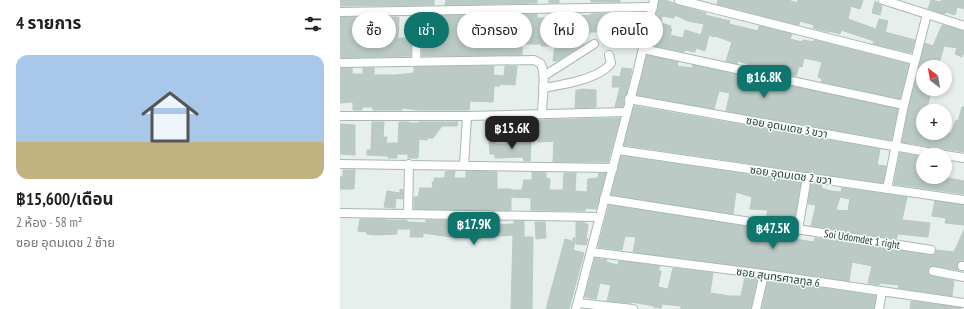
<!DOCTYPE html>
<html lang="th">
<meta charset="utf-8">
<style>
body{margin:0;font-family:"PT Sans Narrow","Noto Sans Thai",sans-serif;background:#f6f6f6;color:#202124;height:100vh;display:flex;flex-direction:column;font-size:15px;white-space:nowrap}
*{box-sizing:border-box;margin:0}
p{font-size:13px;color:#757577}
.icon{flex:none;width:22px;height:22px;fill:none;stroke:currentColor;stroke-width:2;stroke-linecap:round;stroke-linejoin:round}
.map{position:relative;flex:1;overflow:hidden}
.drawer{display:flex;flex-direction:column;background:#fff;width:340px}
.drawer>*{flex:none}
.top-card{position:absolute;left:12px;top:12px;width:380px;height:36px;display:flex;gap:8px}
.needle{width:26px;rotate:329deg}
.fabs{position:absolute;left:576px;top:60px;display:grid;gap:8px}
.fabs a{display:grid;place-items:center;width:36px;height:36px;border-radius:50%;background:#fff;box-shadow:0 2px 6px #0003;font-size:20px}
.price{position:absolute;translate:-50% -34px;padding:0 9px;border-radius:8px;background:#0f766e;color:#fff;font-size:13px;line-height:26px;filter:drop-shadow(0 1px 2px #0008)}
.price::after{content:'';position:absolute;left:50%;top:24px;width:12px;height:9px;margin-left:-6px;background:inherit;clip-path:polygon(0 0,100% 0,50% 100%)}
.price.selected{background:#222;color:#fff}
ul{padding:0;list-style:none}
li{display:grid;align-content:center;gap:8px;height:212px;padding:0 16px}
li span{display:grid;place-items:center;height:124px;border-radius:12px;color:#555}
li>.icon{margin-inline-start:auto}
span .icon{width:72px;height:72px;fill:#fffc;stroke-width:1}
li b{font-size:17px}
h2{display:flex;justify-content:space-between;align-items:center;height:48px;padding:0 16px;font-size:17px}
.pill{padding:0 14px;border-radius:18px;background:#fff;box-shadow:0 2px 6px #0003;font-size:14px;line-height:36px}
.pill.selected{background:#0f766e;color:#fff}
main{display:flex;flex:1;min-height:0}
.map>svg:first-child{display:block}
.building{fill:#bbcac4;stroke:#b8c9c2;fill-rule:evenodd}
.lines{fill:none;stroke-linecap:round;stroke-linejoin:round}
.minor-casing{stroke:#a8b8b2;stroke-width:10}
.minor{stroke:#fff;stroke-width:8}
.labels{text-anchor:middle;stroke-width:3;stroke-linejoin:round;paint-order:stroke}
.street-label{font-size:11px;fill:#24423a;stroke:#f7fbf9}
</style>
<main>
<section class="drawer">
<h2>4 รายการ<svg class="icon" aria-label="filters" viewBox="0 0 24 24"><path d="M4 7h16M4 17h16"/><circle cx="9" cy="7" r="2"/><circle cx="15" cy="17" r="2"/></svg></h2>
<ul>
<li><span style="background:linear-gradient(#a9c7e8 70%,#c2b280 0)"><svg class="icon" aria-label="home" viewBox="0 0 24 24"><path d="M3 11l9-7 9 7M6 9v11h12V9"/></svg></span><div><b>฿15,600/เดือน</b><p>2 ห้อง · 58 m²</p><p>ซอย อุดมเดช 2 ซ้าย</p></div></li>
</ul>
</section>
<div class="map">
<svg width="624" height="309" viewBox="0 0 624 309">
<rect width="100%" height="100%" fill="#e6efeb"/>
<g class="building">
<path d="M0 0H94V5L0 6Z"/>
<path d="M106 0H197V3L105 5Z"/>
<rect x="209" y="0" width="10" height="3"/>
<rect x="251" y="0" width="29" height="2"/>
<path d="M319 0H325L334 3 338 5 366 13 365 15 390 21 389 24 406 28 418 31 419 26 452 34 450 39 462 42 463 40 474 42V40L569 64 560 99 481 82 482 79 478 77 482 62 464 58 462 67 459 66 456 76 407 66 408 64 398 61 397 64 386 61 392 42 375 36 374 37 369 35 365 51 356 48 355 52 345 50 344 52 310 45 316 22H315ZM335 15 348 21 364 24 361 35 345 30 343 38 330 35 332 29H330L331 26 318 22H321L322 16 334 18Z"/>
<path d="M378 0H448L457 3 458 0H523L520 9 511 6 508 19 536 29 539 19 548 21 545 32 575 40 571 53 533 44 534 41 501 30 500 34 489 31V32L473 28 474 25 460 21 459 25 377 4Z"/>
<path d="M591 0 601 2V0H624V9L617 7 615 15 606 12 605 14 588 9Z"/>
<path d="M535 1 542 6 540 15 532 13Z"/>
<path d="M305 13 303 23 282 24V34L272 38V32H249V34L242 35 243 44 217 61H213L215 46H201L202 44H182V55L82 56 83 16 197 14V18H209V14H219L218 25 229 26V14H238V16L251 15V14Z"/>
<path d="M0 17H16L15 37 35 38H37L38 17H59L58 38H71V56L0 58Z"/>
<path d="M602 25 624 31V52L622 57 615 54 617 48 604 46 598 67H583V89H592L586 111H583V133H605V132L611 133 616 120 618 121 622 107H624V152L562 142 569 106 585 43 593 46Z"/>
<path d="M307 55 338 62 337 66 352 68 353 65 558 109 551 140 386 111 390 93 379 91 374 109 297 95Z"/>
<path d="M154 66 153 75 164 76 165 66H177L175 85 160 84V86H154L153 102 130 101 129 110H78L62 108V110H33V107H22V110H13V102L0 103V68H12V74H23V68H34V75H55L74 73V67Z"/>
<path d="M282 68 292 69 286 95 284 98 283 107H275L280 87H272L273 76 280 77Z"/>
<path d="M241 89 256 90V107L235 108 236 90H241Z"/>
<path d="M294 106 540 149 537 165 546 166 543 183 284 145Z"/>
<path d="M280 118 268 162H213L214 141 198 142V120Z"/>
<path d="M32 122H44L43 137H47L46 143H58L59 122H69V123H79V122H118L117 126H102L93 138H87V140L79 139 78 158H68V154H57V158H48V156L27 155V150H31Z"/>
<path d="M0 124 15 125V155L0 154Z"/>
<path d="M166 140 191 141 190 161H184L183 157 155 158V154H150L149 141H155V144H166Z"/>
<path d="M560 153 583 157V177H605V161L611 162 608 178 624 181V194L554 184Z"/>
<path d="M281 156 461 182 455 217 449 216 448 222 426 219 428 210 410 209 412 197 396 192 393 214 271 195Z"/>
<path d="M3 170H15L14 189H0V177H3Z"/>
<path d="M115 171 114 178H126V171L157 172V189H171V190H182L184 180H192V172L206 173V178L210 179 209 190H223L224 173H236L235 191 247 192 248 179 258 178 259 173H266L256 209 245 208V211L191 210V198L171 197V210L74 209V197H78L80 188H93L92 182H94V178H105V172Z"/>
<path d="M471 184 482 185 481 188 491 191 501 192 502 188 567 197 562 220 590 223 588 237 558 234 556 239 471 226 476 205 468 204ZM500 197 510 199 508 211 496 210Z"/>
<path d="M60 189 63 190V199L56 198 55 208 44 207 47 191 60 193Z"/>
<path d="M595 201 624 205V225L605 223 606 218 592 216Z"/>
<path d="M269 205 455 234 454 239 474 242 475 238 590 255 595 254 596 250 614 252 624 230V260L620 261 617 264V266L619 270 594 266H591L588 270V273L592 276 614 281 612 296 558 288 559 285 540 283 539 285 528 283 532 266 512 262 509 281 293 252 296 237 285 236 282 250 258 247Z"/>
<path d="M20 219H46V220H67V222L86 223V220L158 221V225L174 224V221H184V237H193L192 309H171L173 235 141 237V239L123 238V235L111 234V237L83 233V237H70L71 229H57V234L38 235 27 234V232L18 231Z"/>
<path d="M195 222H205L206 238 196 239Z"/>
<path d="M236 222H245V224H248L246 239H248L246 245 236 244V241L233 240V238H236Z"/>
<path d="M225 239 235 242 233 250 244 253 229 309H206Z"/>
<path d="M255 258 267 260 266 262 278 265 279 261 320 266 318 271H321L318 287 328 289 333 268 373 273 370 293 390 296H401L405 277 417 279 411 309H341V306L322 304 321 308 313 307 314 306 292 302V303L267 301 271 285 260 283 256 299 245 297Z"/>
<path d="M428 280 536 296 534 309H422Z"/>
<path d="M571 301 621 308V309H570Z"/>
</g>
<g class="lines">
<defs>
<g id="minor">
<path d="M339 0 575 60"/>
<path d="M543 0 624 26"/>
<path d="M0 12 313 7"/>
<path d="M303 49 564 105"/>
<path d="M76 61 78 11"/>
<path d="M0 63 194 60C195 60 199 63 200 63 207 71 202 102 202 113"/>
<path d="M204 76 254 44"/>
<path d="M203 88C221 85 260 79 271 63L269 55"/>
<path d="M289 99 604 155"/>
<path d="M0 116H127L286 112"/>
<path d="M278 150 624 200"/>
<path d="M605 155 624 158"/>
<path d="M0 164 273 168"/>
<path d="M124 165 127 116"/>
<path d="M547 189 564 105 587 14"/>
<path d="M264 199 591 250"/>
<path d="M0 213 259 217"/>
<path d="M68 214 69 164"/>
<path d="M458 230 467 177"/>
<path d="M251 252 424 274 624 303"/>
<path d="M622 266H624"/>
<path d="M593 271 624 277"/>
<path d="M238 303 293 309"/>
<path d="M236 309 297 74 314 0"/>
<path d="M416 309 424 274"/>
<path d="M539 309 542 291"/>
</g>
</defs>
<use href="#minor" class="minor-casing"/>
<use href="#minor" class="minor"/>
</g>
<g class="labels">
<g class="street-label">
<text transform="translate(447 127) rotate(10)" y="4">ซอย อุดมเดช 3 ขวา</text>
<text transform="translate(451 175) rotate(8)" y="4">ซอย อุดมเดช 2 ขวา</text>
<text transform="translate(522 239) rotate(9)" y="4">Soi Udomdet 1 right</text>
<text transform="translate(438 277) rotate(8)" y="4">ซอย สุนทรศาลทูล 6</text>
</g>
</g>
</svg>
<div class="fabs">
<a><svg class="needle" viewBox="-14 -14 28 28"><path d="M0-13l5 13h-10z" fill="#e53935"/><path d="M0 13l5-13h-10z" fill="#757577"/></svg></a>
<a>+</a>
<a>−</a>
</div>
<b class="price" style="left:424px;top:99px">฿16.8K</b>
<b class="price selected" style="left:172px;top:150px">฿15.6K</b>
<b class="price" style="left:134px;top:246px">฿17.9K</b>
<b class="price" style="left:433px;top:250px">฿47.5K</b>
<div class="top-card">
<a class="pill">ซื้อ</a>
<a class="pill selected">เช่า</a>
<a class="pill">ตัวกรอง</a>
<a class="pill">ใหม่</a>
<a class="pill">คอนโด</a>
</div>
</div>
</main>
